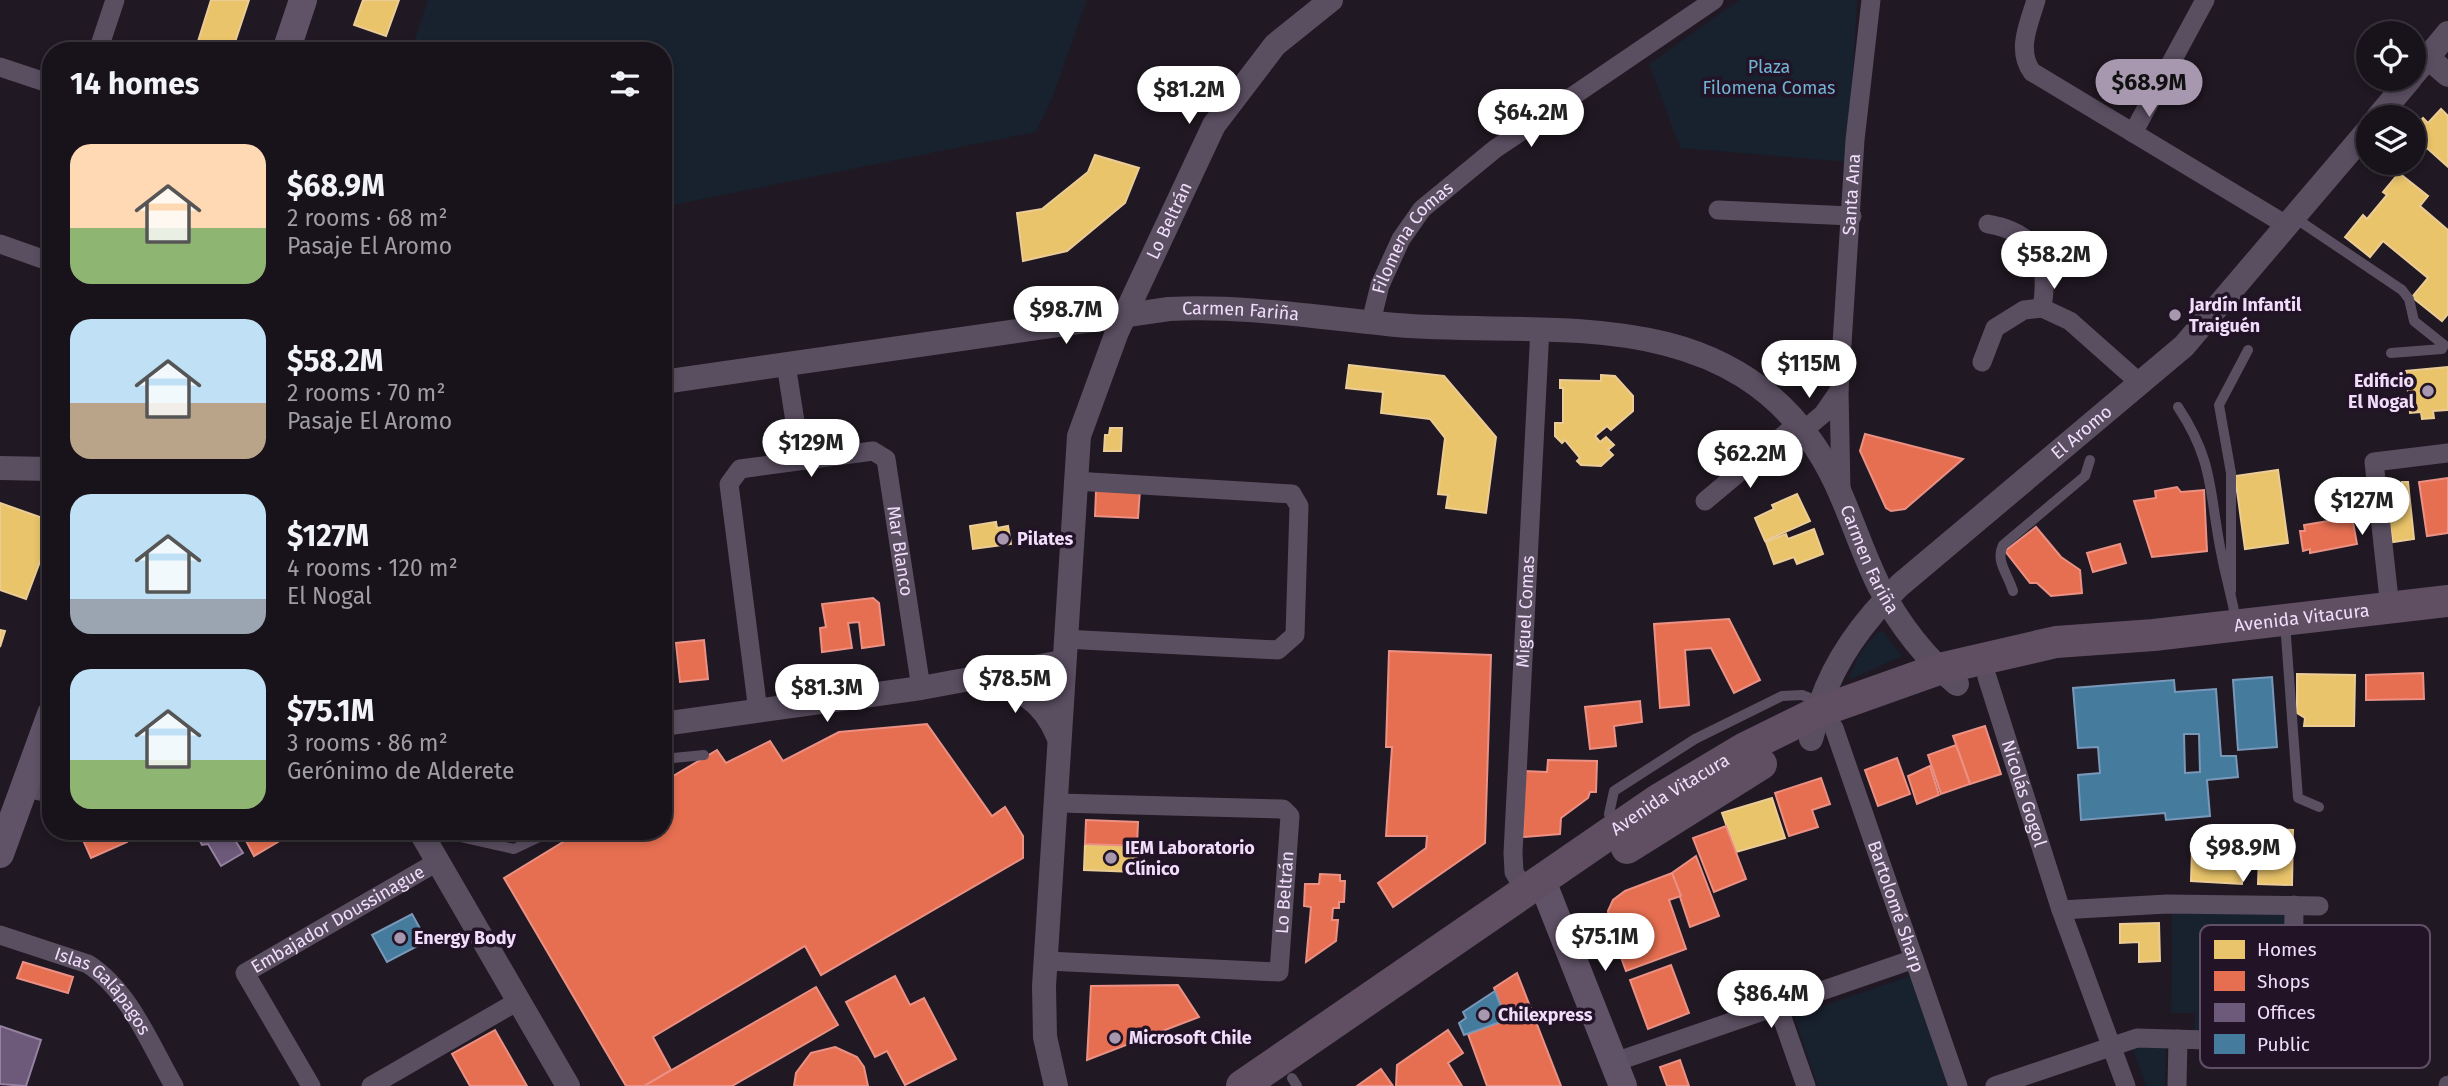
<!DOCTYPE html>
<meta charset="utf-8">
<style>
body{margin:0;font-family:"Fira Sans",sans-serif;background:#211b23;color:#f1f3f6;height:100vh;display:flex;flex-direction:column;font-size:26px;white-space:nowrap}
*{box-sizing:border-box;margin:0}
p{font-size:23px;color:#9f9ea2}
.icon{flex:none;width:38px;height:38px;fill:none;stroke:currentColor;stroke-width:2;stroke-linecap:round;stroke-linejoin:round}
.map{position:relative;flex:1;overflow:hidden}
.drawer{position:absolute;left:42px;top:42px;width:630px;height:798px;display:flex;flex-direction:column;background:#18121a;border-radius:28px;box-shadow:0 4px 10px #0003,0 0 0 2px #363239}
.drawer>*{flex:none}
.fabs{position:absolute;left:2356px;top:21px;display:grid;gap:14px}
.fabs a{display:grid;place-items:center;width:70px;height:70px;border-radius:50%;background:#18121a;box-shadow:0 4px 10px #0003,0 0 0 2px #363239;font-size:35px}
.price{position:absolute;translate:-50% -60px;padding:0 16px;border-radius:24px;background:#fff;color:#222;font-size:23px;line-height:46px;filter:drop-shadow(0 2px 4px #0008)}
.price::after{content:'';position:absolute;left:50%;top:42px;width:21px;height:16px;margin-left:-10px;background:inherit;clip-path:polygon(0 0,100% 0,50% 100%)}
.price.active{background:#a898af;color:#111}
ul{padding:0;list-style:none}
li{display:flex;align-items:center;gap:21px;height:175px;padding:0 28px}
li span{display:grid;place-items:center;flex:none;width:196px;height:140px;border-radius:21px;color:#555}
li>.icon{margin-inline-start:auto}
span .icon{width:84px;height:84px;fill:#fffc;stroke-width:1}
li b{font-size:30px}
h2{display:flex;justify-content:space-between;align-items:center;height:84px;padding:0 28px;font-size:30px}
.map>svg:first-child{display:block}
.green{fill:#18212e}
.homes{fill:#e9c46a;stroke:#ebcc96;stroke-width:2}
.shops{fill:#e76f51;stroke:#ea9084;stroke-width:2}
.offices{fill:#6d597a;stroke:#9581a1;stroke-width:2}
.public{fill:#457b9d;stroke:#7998b9;stroke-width:2;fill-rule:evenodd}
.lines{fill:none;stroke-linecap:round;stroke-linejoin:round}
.service{stroke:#5a4e61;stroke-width:10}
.minor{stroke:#5a4e61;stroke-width:19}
.tertiary{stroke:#5a4e61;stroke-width:24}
.secondary{stroke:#605267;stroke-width:28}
.primary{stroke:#604e62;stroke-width:32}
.poi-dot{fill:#a898af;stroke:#221327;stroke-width:2.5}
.labels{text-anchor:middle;stroke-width:7;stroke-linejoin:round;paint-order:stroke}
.park-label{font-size:18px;fill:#71b3d2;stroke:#221327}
.street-label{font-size:18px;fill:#f1ddfb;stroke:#221327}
.poi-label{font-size:18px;font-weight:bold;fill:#f1ddfb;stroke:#221327;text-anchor:start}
.key{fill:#221327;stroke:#605067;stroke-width:2}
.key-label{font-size:19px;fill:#f1ddfb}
</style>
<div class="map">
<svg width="2448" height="1086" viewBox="0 0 2448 1086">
<rect width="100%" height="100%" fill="#201822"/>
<g class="green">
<path d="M428 0H1087L1053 96 1036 132 663 207V51H411Z"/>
<path d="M1739 0H1857L1848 162 1680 148 1649 64Z"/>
<path d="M1882 630 1902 656 1849 680C1856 657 1864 644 1882 630Z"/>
<path d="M2172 910 2289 912 2288 1006H2274V1032L2194 1031 2195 1013H2171Z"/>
<path d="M1910 976 1949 1086H1818L1794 1016Z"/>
<path d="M2131 1044 2166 1045 2165 1086H2146Z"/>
</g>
<g class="homes">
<path d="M211 0H249L232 51H195Z"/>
<path d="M363 0H399L386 36 354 25Z"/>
<path d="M2441 109 2448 116V167L2427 148 2419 158 2413 152V129L2423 118 2428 123Z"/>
<path d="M1095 155 1139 168 1125 203 1067 251 1023 261 1017 213 1042 209 1088 172Z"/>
<path d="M2399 173 2428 196 2420 206 2448 230V314L2442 321 2412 297 2428 278 2383 241 2370 257 2345 237 2363 215 2367 219 2387 195 2383 192Z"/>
<path d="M1349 365 1444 376 1496 437 1486 513 1446 508 1448 495 1438 494 1445 438 1430 419 1381 413 1383 392 1346 388Z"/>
<path d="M2448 367V410L2433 411 2434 418 2422 419 2421 412 2410 413 2406 371Z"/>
<path d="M1601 375 1615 376 1633 396V411L1611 430 1607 426 1595 436 1600 442 1606 437 1614 445 1608 450 1613 455 1601 466 1581 465 1577 461 1580 458 1565 440 1562 443 1555 436V423H1563V388H1560V380L1601 381Z"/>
<path d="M1110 428H1122L1121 451H1104L1105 435H1109Z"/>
<path d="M2278 470 2288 543 2245 549 2235 476Z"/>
<path d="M2402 482H2408L2414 539 2393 542 2391 530H2387L2383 491 2403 489Z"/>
<path d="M1797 494 1810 521 1765 541 1755 518 1774 509 1772 505Z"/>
<path d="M0 503 51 521V532L26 599 0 590Z"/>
<path d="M996 522 997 528 1008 526 1011 544 973 549 970 526Z"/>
<path d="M1814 529 1823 554 1797 564 1794 557 1774 564 1766 542 1786 534 1788 539Z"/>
<path d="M0 630 5 631 0 647Z"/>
<path d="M2297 674 2355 675 2354 726H2304L2305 718 2297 713Z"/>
<path d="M1772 798 1785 838 1736 852 1722 813Z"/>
<path d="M2221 829 2245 830 2242 884 2191 881 2192 851 2219 852Z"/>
<path d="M2268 829 2293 830 2292 885 2258 884 2259 855 2268 856Z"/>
<path d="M1085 844 1137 846 1136 872 1084 870Z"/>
<path d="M2159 923 2160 961 2139 962V942L2120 943V924Z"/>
</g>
<g class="shops">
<path d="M1865 434 1963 459 1905 509 1891 511 1886 508 1860 451Z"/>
<path d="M2448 478V533L2427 536 2419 482Z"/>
<path d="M2177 487 2181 492 2204 490 2207 551 2152 557 2134 501 2156 498 2155 491Z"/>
<path d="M1140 490 1138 518 1095 516 1096 491Z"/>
<path d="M2352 517 2357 544 2310 553V549L2303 551 2300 531H2305L2304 525Z"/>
<path d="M2036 527 2061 557 2080 570 2082 593 2051 596 2037 583H2030L2005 551Z"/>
<path d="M2120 544 2126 563 2093 572 2087 553Z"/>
<path d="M873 598 879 603 884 645 862 648 859 622 848 623 852 648 822 652 820 628 826 627 822 604Z"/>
<path d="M1729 619 1760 680 1734 693 1711 648 1685 650 1689 705 1660 708 1654 624Z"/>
<path d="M704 640 708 679 680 682 676 643Z"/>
<path d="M1389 651 1491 655 1485 843 1393 907 1378 883 1426 848 1427 836H1386L1392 747H1386Z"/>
<path d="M2423 673 2424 699 2366 700V675Z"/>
<path d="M1640 701 1642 722 1614 726 1616 746 1590 749 1585 707Z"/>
<path d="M927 724 992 816 1005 807 1023 836V858L821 975 805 946 653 1037 671 1070 644 1086H626L504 878 581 831H663V782L717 750 726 763 770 741 783 761 839 732Z"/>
<path d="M1985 726 2001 774 1970 784 1953 736Z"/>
<path d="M1956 745 1970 784 1941 794 1928 755Z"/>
<path d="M1897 758 1910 794 1878 806 1865 770Z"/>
<path d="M1548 760 1597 761 1596 792H1590L1588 798 1561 818 1560 834 1523 837 1525 771 1547 772Z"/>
<path d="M1930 766 1939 795 1917 804 1908 776Z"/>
<path d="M1821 778 1830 804 1812 810 1818 827 1789 836 1775 793Z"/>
<path d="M1086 820 1138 822 1137 846 1085 844Z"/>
<path d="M1726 826 1746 879 1714 892 1693 838Z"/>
<path d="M79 831H123L127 842 91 858Z"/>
<path d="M241 831H272L278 842 254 856Z"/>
<path d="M1696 856 1719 916 1690 927 1672 873Z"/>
<path d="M1672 873 1681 896 1669 900 1686 949 1626 971 1609 924 1608 911 1613 900 1625 891Z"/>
<path d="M1320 874 1340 875V881H1345L1344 902H1339V908H1333L1332 920H1338L1336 941 1306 962 1311 907 1304 906 1305 884H1319Z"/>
<path d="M23 962 73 977 68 993 17 978Z"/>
<path d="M1671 965 1689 1013 1648 1029 1630 980Z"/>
<path d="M1517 973 1561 1086H1487L1468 1034 1506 1020 1494 988Z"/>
<path d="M895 976 910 1005 924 998 956 1059 905 1085 887 1051 875 1057 846 1002Z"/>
<path d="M1178 985 1199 1017 1087 1060 1091 986Z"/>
<path d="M816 987 838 1025 732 1086H644Z"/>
<path d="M495 1030 527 1086H470L452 1054Z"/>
<path d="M1448 1030 1463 1053 1448 1063 1462 1086H1396L1397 1065Z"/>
<path d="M835 1047 857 1057 864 1067 868 1086H794L796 1073 811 1053Z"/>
<path d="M1680 1060 1689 1086H1667L1660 1067Z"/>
<path d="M1381 1069 1393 1086H1357Z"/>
</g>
<g class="offices">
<path d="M207 831H221L223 836 230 832 243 853 221 866 208 844 202 845 198 837Z"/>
<path d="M0 1026 41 1040 26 1086 0 1084Z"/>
</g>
<g class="public">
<path d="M2272 677 2277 747 2238 750 2233 680Z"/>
<path d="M2174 680 2175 692 2216 689 2221 756H2236L2238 777 2207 780 2210 816 2166 820 2165 813 2081 820 2078 775 2100 773 2098 747 2078 748 2073 688ZM2184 734H2199L2200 772 2185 773Z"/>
<path d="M412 914 427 941 387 962 372 935Z"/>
<path d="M1495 991 1506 1020 1464 1035 1459 1023 1466 1018 1463 1012Z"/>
</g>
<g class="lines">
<g class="service">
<path d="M2295 218 2402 290 2409 299 2414 321 2444 345 2442 349 2391 353"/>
<path d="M2178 407C2214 461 2209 492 2221 552 2225 575 2232 597 2236 621"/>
<path d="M2013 591C2008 574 1995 561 2003 545L2085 476 2090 460"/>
<path d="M2231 591V473L2219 405 2248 350"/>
<path d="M2285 623 2298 798 2319 807"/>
<path d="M663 759 704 755"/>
<path d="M1612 825 1609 814 1614 791 1695 739 1782 696 1802 695 1820 702"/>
<path d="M439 832 514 849 552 831"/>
<path d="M494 843 496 831"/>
<path d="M1292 1078 1297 1086"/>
</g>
<g class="minor">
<path d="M2036 0C2029 24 2016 50 2032 72L2288 226"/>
<path d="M98 51 115 0"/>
<path d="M0 67 51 84"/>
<path d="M2133 133 2205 0"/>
<path d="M1718 210 1852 216"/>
<path d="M1988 224C2038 233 2050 261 2042 308"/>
<path d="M0 244 51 262"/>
<path id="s1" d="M1371 322 1380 285 1401 239 1422 209 1495 149 1714 0"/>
<path d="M1982 362 1995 328 2024 310 2042 308 2070 321 2141 384"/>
<path d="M786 364 801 460"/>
<path d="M1804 430 1823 414 1839 391"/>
<path id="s2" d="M1841 490 1839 391 1855 140 1871 0"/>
<path d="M1705 501 1798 423"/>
<path d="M2390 608 2374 462 2448 453"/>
<path d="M1064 639 1278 650 1295 635 1299 506 1292 494 1074 481"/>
<path id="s3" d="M1987 677 2061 910 2126 1086"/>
<path id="s4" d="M758 711 729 484 740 469 873 451 886 459 921 688"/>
<path id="s5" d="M1834 728 1958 1086"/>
<path id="s6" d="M1526 892 1514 872 1513 853 1540 328"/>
<path d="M2061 910 2167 904 2319 906"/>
<path id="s7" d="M0 935 88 964C129 990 150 1044 174 1086"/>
<path id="s8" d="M1047 961 1279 972 1290 816 1283 809 1058 803"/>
<path d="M1778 1006 1806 1086"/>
<path d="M2293 1043 2294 905"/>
<path d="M1615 1062 1914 959"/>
<path id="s9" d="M311 1086 245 973 437 862"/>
<path d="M371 1086 518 1001"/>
<path d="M1995 1086 2137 1038 2315 1043"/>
<path d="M2177 1086 2178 1039"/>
<path d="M2448 1086V1085"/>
</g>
<g class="tertiary">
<path d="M2427 57 2448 75"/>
<path d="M2413 75 2448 33"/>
<path d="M2378 117 2410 79"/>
<path id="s10" d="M663 382 1169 309C1245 305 1320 318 1396 325 1540 337 1710 302 1809 438 1843 483 1854 536 1879 586 1899 624 1924 657 1957 684"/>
<path d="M0 468 51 469"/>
<path d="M983 677C1021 690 1042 698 1058 736"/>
<path d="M663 724 921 688 1062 662"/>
<path id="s11" d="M1811 739C1815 727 1817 714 1821 702 1836 658 1867 617 1900 585L2184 346 2368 130"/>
<path d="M25 785 51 791"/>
<path d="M420 831 568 1086"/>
<path id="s12" d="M1056 1086 1045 1037 1044 986 1079 436 1117 332 1214 125 1275 45 1331 0"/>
</g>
<g class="secondary">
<path d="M286 51 303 0"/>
<path d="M0 854 51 714"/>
<path d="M1542 881 1623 1086"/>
</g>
<g class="primary">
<path d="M1627 848 1761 764"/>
<path id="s13" d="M1242 1086 1658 800 1745 748 1818 712 1939 669 2056 642 2154 635 2448 601"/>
</g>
</g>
<g class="poi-dot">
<circle cx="2175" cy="315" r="7"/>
<circle cx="2428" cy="391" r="7"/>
<circle cx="1003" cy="539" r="7"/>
<circle cx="1111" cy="858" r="7"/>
<circle cx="400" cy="938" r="7"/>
<circle cx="1484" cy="1015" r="7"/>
<circle cx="1115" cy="1038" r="7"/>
</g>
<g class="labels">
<g class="park-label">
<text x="1769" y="73">Plaza<tspan x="1769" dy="21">Filomena Comas</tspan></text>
</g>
<g class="street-label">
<text dy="6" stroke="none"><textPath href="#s2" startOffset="296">Santa Ana</textPath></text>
<text dy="6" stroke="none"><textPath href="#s12" startOffset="886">Lo Beltrán</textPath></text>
<text dy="6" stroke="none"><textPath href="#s1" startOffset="96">Filomena Comas</textPath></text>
<text dy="6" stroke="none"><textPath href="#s10" startOffset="583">Carmen Fariña</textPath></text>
<text dy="6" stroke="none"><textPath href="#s11" startOffset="418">El Aromo</textPath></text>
<text dy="6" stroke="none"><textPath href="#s4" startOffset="490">Mar Blanco</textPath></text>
<text dy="6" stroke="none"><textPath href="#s10" startOffset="1321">Carmen Fariña</textPath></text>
<text dy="6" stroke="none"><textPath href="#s6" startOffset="284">Miguel Comas</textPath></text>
<text dy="6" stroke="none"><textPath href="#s13" startOffset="1183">Avenida Vitacura</textPath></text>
<text dy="6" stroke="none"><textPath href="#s3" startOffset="122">Nicolás Gogol</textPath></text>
<text dy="6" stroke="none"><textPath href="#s13" startOffset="518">Avenida Vitacura</textPath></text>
<text dy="6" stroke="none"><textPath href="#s8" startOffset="312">Lo Beltrán</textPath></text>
<text dy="6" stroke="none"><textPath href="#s5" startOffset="189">Bartolomé Sharp</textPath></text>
<text dy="6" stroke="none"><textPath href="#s9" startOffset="238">Embajador Doussinague</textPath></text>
<text dy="6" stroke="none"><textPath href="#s7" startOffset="121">Islas Galápagos</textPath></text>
</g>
<g class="poi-label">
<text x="2189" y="311">Jardín Infantil<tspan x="2189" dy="21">Traiguén</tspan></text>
<text x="2414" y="387" text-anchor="end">Edificio<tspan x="2414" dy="21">El Nogal</tspan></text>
<text x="1017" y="545">Pilates</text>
<text x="1125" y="854">IEM Laboratorio<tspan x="1125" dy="21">Clínico</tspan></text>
<text x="414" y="944">Energy Body</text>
<text x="1498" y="1021">Chilexpress</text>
<text x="1129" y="1044">Microsoft Chile</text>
</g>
</g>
<rect x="2200" y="925" width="230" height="143" rx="10" class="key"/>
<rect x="2214" y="940" width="31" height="19" fill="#e9c46a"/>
<rect x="2214" y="971" width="31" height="20" fill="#e76f51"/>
<rect x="2214" y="1003" width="31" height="19" fill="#6d597a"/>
<rect x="2214" y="1034" width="31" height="20" fill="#457b9d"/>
<g class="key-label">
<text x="2257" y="956">Homes</text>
<text x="2257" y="988">Shops</text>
<text x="2257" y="1019">Offices</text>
<text x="2257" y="1051">Public</text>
</g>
</svg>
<div class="fabs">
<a><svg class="icon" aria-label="locate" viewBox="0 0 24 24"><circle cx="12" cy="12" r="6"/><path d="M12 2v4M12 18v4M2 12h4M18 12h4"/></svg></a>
<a><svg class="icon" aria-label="layers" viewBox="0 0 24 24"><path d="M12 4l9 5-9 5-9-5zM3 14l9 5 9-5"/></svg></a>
</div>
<b class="price active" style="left:2149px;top:119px">$68.9M</b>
<b class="price" style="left:1189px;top:126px">$81.2M</b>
<b class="price" style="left:1531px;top:149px">$64.2M</b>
<b class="price" style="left:2054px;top:291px">$58.2M</b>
<b class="price" style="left:1066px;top:346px">$98.7M</b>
<b class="price" style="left:1809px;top:400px">$115M</b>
<b class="price" style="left:811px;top:479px">$129M</b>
<b class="price" style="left:1750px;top:490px">$62.2M</b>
<b class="price" style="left:2362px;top:537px">$127M</b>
<b class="price" style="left:1015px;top:715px">$78.5M</b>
<b class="price" style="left:827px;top:724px">$81.3M</b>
<b class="price" style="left:2243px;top:884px">$98.9M</b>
<b class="price" style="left:1605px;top:973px">$75.1M</b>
<b class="price" style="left:1771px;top:1030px">$86.4M</b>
<section class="drawer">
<h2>14 homes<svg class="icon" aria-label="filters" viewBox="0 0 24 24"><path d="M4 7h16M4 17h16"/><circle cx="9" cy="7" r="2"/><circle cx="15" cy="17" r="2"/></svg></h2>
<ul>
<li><span style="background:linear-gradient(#ffd9b3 60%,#8fb573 0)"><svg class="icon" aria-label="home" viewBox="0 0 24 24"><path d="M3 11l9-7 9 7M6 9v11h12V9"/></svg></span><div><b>$68.9M</b><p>2 rooms · 68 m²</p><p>Pasaje El Aromo</p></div></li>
<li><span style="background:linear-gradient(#bfe0f5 60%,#b9a48a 0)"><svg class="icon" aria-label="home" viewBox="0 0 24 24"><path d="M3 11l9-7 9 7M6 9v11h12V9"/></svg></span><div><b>$58.2M</b><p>2 rooms · 70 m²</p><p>Pasaje El Aromo</p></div></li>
<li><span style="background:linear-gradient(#bfe0f5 75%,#9aa5b1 0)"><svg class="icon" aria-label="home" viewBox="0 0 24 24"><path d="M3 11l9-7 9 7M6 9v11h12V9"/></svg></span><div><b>$127M</b><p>4 rooms · 120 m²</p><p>El Nogal</p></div></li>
<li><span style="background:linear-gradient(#bfe0f5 65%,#8fb573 0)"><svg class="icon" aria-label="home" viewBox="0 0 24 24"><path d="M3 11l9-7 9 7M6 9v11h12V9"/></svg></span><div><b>$75.1M</b><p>3 rooms · 86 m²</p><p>Gerónimo de Alderete</p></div></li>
</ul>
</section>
</div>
